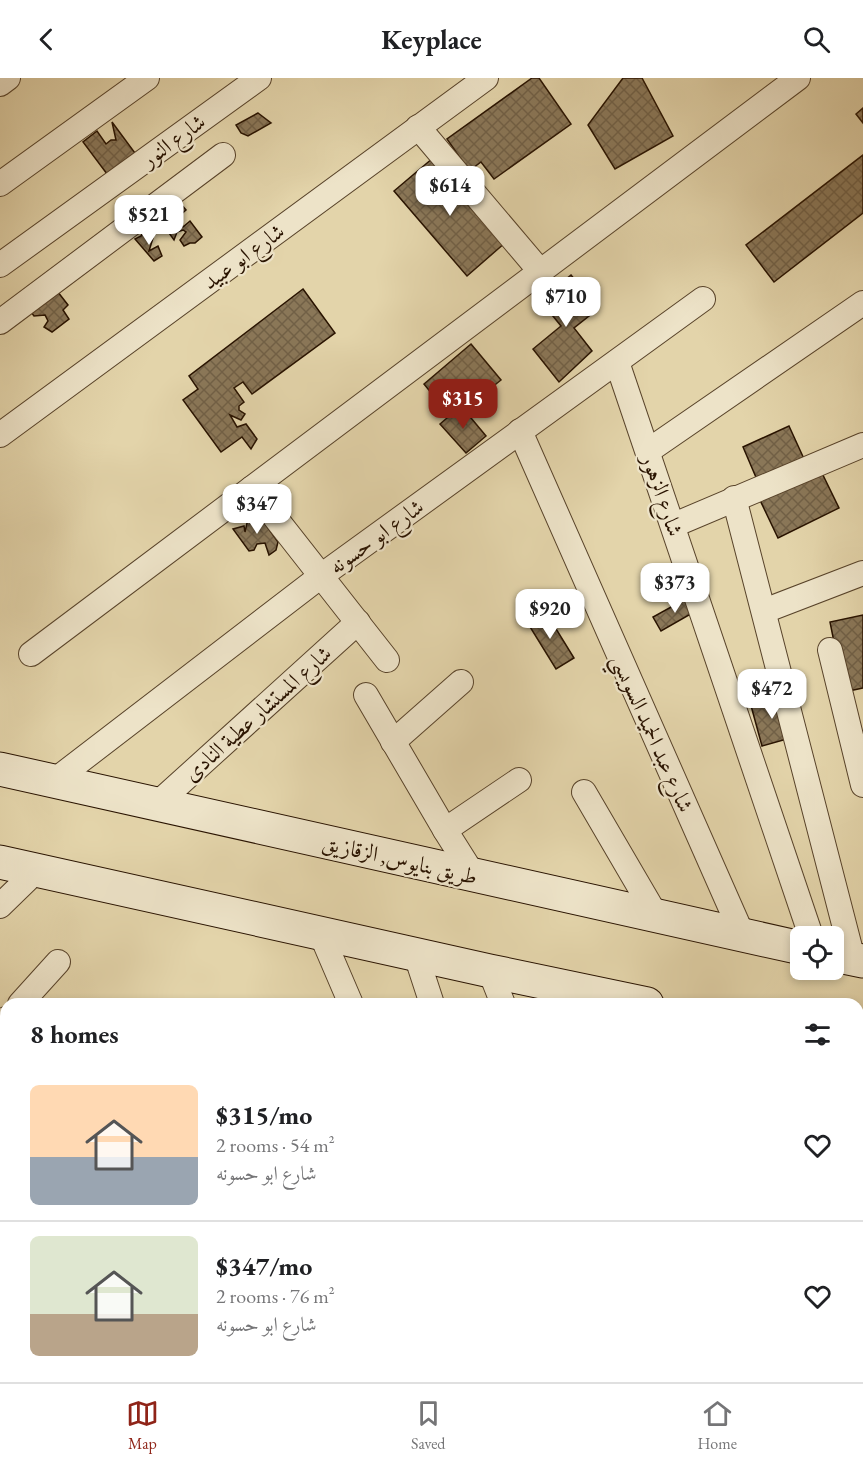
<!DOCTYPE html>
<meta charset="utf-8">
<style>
body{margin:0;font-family:"EB Garamond",Amiri,serif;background:#f6f6f6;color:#202124;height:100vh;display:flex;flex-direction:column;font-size:22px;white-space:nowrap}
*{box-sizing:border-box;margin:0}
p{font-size:20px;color:#757577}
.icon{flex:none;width:33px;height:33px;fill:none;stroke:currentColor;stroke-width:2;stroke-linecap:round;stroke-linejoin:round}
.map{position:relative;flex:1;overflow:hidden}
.panel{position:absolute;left:0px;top:920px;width:864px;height:386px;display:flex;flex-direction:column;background:#fff;border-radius:18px 18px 0 0;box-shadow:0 3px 9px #0003}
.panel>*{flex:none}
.buttons{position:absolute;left:790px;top:848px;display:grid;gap:12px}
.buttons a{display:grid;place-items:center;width:54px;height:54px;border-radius:9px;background:#fff;box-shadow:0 3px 9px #0003;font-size:30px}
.price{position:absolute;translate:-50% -51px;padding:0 14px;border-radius:12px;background:#fff;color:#222;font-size:20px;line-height:39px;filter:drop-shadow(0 2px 3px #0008)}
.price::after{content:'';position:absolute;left:50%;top:36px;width:18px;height:14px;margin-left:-9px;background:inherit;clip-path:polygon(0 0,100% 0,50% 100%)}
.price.selected{background:#8f2418;color:#fff}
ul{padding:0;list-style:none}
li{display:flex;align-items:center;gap:18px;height:150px;padding:0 30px}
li+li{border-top:2px solid #e0e0e0}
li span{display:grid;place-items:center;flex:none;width:168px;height:120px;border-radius:9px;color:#555}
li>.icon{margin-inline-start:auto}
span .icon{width:72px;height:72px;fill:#fffc;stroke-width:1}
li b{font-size:26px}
h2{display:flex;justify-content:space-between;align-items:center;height:72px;padding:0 30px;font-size:26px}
header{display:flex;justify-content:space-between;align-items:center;height:78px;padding:0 30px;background:#fff;font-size:27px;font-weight:700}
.tab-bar{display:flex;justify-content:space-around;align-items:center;height:84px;border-top:2px solid #e0e0e0;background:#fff;font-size:16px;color:#757577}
.tab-bar a{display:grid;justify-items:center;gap:3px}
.tab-bar .selected{color:#8f2418}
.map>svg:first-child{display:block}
.building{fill:url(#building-cross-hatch);stroke:#291300;stroke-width:1.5}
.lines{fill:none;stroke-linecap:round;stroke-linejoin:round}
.street-casing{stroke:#58432a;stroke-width:26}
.secondary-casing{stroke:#291300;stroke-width:35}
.street{stroke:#ede3c8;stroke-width:24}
.secondary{stroke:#ede3c8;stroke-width:33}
.labels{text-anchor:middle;stroke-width:4.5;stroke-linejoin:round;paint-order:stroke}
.street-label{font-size:22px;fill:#291300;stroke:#ede3c8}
</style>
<header><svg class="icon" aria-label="back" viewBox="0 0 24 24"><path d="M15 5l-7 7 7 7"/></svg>Keyplace<svg class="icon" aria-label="search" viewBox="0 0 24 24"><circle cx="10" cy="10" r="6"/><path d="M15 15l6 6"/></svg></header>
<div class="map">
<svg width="863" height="1304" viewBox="0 0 863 1304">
<defs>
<pattern id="building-cross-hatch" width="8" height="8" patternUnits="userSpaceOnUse" patternTransform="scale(1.5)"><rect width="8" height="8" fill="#8a7758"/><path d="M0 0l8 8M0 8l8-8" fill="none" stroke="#716046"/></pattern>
</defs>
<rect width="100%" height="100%" fill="#e3d4aa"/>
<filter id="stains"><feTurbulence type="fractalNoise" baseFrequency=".00333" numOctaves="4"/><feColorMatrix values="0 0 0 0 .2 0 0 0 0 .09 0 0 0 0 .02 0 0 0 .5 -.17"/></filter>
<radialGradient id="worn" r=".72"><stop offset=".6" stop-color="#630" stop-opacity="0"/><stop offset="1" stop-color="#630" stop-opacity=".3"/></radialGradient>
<g class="building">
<path d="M532 0H539L571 46 494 101 481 84 469 93 447 61Z"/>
<path d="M623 0H642L673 58 615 91 588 47Z"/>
<path d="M863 30V45L856 36Z"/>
<path d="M258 35 271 45 248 58 241 55 236 47Z"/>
<path d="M112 44 135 75 107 96 83 64 97 53 106 66 111 62H116Z"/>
<path d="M863 77V135L774 204 746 167Z"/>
<path d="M433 80 506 164 467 198 394 113Z"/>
<path d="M180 125 186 132 177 140 183 149 190 143 202 159 195 165H190L184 168 180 162 186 154 183 152 177 154 174 162 159 141Z"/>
<path d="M144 152 153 160 149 173 158 168 162 178 154 183 135 161 141 158Z"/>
<path d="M571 197 598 231 574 250 592 273 559 304 533 271 561 248 540 222Z"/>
<path d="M54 209 68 227 63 232 69 241 52 254 44 249 48 243 45 237 34 238 28 230Z"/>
<path d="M303 211 335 255 252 316 243 304 234 310 244 324 239 328V332L245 336 241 342 230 337 237 349 246 346 257 361 251 371 242 359 221 374 183 322 198 311 189 298Z"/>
<path d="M471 266 501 302 486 314 480 307 460 324 449 312 437 322 424 306Z"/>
<path d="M461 328 486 358 466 375 440 346Z"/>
<path d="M789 348 805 383 758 404 743 369Z"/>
<path d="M820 391 839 430 778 460 759 420Z"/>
<path d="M259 437 278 464 276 472 269 477 265 465 257 466 254 472 249 473 233 451 244 448 245 454 247 445Z"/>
<path d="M689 519 696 533 661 553 653 539Z"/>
<path d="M545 533 574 580 556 591 527 544Z"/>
<path d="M863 537V610L844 614 830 544Z"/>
<path d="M781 615 794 659 762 668 750 624Z"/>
</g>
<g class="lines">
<defs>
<g id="street">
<path d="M0 6 8 0"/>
<path d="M418 49 540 193"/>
<path d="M0 106 147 0"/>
<path d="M0 187 259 0"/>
<path d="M0 244 223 77"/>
<path d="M617 284 811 858"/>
<path d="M520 353 743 858"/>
<path d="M0 357 486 0"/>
<path d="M648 373 863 225"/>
<path d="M252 410 387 582"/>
<path d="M734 420 853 881"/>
<path d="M674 447 863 367"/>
<path d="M764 533 863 495"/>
<path d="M830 572 863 707"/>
<path d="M31 576 798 0"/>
<path d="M366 617 445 752 474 798"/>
<path d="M393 664 461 604"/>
<path d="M54 703 321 498 703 221"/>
<path d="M584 714 657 839"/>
<path d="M157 726 358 544"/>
<path d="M445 752 519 702"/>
<path d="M0 828 36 793"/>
<path d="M321 856 351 926"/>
<path d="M416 877 432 926"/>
<path d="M490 893 503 926"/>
<path d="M20 926 58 884"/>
<path d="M0 948 6 941"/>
<path d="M858 1033 863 1032"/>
<path d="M0 1057 6 1060"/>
<path d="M858 1158 863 1150"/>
<path d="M0 1244 6 1248"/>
<path d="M858 1251 863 1256"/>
<path d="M0 1290 6 1282"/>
<path d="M47 1299 51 1304"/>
<path d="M335 1299 340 1304"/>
<path d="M496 1299 500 1304"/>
<path d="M624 1299 627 1304"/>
<path d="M789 1299 795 1304"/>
<path d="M82 1304 86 1299"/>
<path d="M170 1304 174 1299"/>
<path d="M232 1304 236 1299"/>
</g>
<g id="secondary">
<path d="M0 691 801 870"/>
<path d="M0 784 490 893 647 926"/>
<path d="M834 877 863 883"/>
<path d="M858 969 863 970"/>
</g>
</defs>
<use href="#street" class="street-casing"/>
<use href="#secondary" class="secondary-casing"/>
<use href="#street" class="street"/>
<use href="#secondary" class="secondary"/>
</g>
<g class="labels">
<g class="street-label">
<text transform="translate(173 62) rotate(-36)" y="8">شارع النور</text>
<text transform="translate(243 178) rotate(-36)" y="8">شارع ابو عبيد</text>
<text transform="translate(663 417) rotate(71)" y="8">شارع الزهور</text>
<text transform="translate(376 458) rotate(-36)" y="8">شارع ابو حسونه</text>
<text transform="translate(257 635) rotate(-42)" y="8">شارع المستشار عطية النادى</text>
<text transform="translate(653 655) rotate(66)" y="8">شارع عبد الحميد السويسي</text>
<text transform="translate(400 781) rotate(13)" y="8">طريق بنايوس, الزقازيق</text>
</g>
</g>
<rect width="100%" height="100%" filter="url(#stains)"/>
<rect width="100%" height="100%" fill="url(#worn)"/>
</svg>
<div class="buttons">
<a><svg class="icon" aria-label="locate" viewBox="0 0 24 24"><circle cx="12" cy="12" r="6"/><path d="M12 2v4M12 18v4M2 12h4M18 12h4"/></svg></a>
</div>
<b class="price" style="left:450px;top:139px">$614</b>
<b class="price" style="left:149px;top:168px">$521</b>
<b class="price" style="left:566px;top:250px">$710</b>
<b class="price selected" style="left:463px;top:352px">$315</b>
<b class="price" style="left:257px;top:457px">$347</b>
<b class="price" style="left:675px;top:536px">$373</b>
<b class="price" style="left:550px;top:562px">$920</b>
<b class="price" style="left:772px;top:642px">$472</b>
<section class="panel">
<h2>8 homes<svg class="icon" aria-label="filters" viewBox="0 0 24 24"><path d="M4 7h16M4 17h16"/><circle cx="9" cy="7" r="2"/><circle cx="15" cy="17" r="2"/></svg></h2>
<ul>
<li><span style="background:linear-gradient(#ffd9b3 60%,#9aa5b1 0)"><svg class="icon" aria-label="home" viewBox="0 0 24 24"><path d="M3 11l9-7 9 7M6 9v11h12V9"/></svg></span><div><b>$315/mo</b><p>2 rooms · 54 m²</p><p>شارع ابو حسونه</p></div><svg class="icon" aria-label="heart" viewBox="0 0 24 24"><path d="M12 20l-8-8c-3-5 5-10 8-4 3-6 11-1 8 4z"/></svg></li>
<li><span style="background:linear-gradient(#dfe7d0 65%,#b9a48a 0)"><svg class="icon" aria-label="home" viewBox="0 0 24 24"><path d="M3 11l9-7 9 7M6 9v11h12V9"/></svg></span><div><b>$347/mo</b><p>2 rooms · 76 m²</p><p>شارع ابو حسونه</p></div><svg class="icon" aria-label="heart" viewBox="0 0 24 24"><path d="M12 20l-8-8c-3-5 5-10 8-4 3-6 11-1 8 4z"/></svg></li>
</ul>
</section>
</div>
<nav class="tab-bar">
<a class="selected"><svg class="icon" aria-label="map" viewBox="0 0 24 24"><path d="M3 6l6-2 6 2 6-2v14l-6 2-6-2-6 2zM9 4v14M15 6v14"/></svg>Map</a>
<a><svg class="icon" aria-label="saved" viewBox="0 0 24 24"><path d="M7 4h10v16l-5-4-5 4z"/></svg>Saved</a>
<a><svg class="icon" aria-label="home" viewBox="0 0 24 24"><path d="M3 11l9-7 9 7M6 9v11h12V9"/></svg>Home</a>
</nav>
